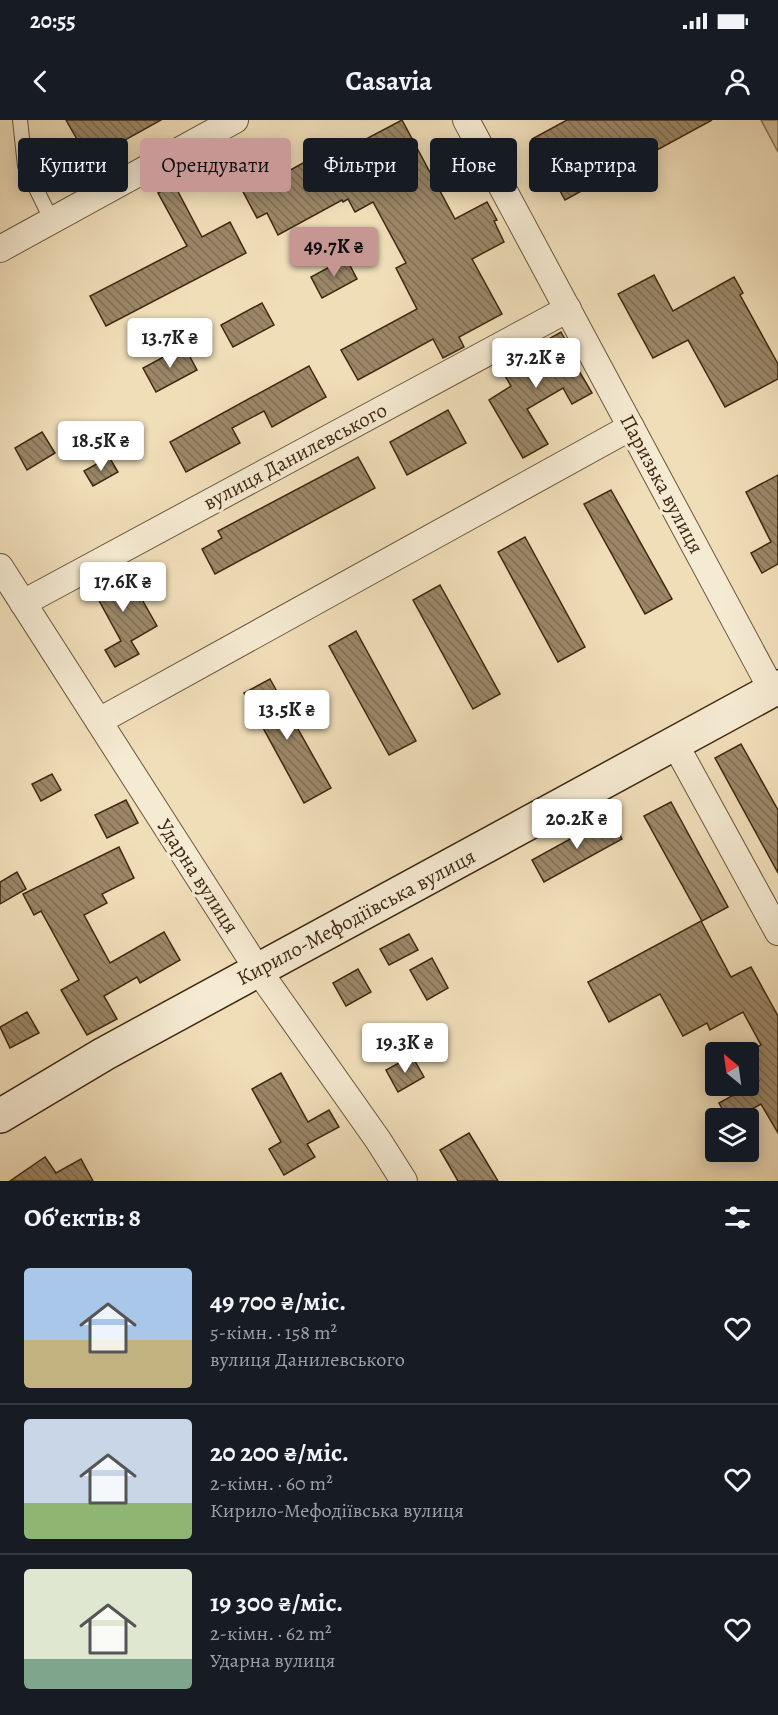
<!DOCTYPE html>
<html lang="uk">
<meta charset="utf-8">
<style>
body{margin:0;font-family:Alegreya,serif;background:#20242c;color:#f1f3f6;height:100vh;display:flex;flex-direction:column;font-size:22px;white-space:nowrap}
*{box-sizing:border-box;margin:0}
p{font-size:20px;color:#9ea1a6}
.icon{flex:none;width:33px;height:33px;fill:none;stroke:currentColor;stroke-width:2;stroke-linecap:round;stroke-linejoin:round}
.map{position:relative;height:1061px;overflow:hidden}
.panel{display:flex;flex-direction:column;background:#171b24;flex:1}
.panel>*{flex:none}
.banner{position:absolute;left:18px;top:18px;width:742px;height:54px;display:flex;gap:12px}
.needle{width:39px;rotate:331deg}
.buttons{position:absolute;left:705px;top:922px;display:grid;gap:12px}
.buttons a{display:grid;place-items:center;width:54px;height:54px;border-radius:6px;background:#171b24;box-shadow:0 3px 15px #0003;font-size:30px}
.price{position:absolute;translate:-50% -51px;padding:0 14px;border-radius:6px;background:#fff;color:#222;font-size:20px;line-height:39px;filter:drop-shadow(0 2px 3px #0008)}
.price::after{content:'';position:absolute;left:50%;top:36px;width:18px;height:14px;margin-left:-9px;background:inherit;clip-path:polygon(0 0,100% 0,50% 100%)}
.price.on{background:#c59692;color:#111}
ul{padding:0;list-style:none}
li{display:flex;align-items:center;gap:18px;height:150px;padding:0 24px}
li+li{border-top:2px solid #363941}
li span{display:grid;place-items:center;flex:none;width:168px;height:120px;border-radius:6px;color:#555}
li>.icon{margin-inline-start:auto}
span .icon{width:72px;height:72px;fill:#fffc;stroke-width:1}
li b{font-size:26px}
h2{display:flex;justify-content:space-between;align-items:center;height:72px;padding:0 24px;font-size:26px}
.pill{padding:0 21px;border-radius:6px;background:#171b24;box-shadow:0 3px 15px #0003;font-size:21px;line-height:54px}
.pill.on{background:#c59692;color:#111}
.status{display:flex;justify-content:space-between;align-items:center;height:42px;padding:0 30px;background:#171b24;direction:ltr}
.status svg{height:16px;fill:currentColor}
header{display:flex;justify-content:space-between;align-items:center;height:78px;padding:0 24px;background:#171b24;font-size:27px;font-weight:700}
.map>svg:first-child{display:block}
.pitch{fill:#d2bf9c;stroke:#887456;stroke-width:1.5}
.building{fill:url(#building-back-hatch);stroke:#3e2810;stroke-width:1.5}
.lines{fill:none;stroke-linecap:round;stroke-linejoin:round}
.lane-casing{stroke:#6a563a;stroke-width:16}
.street-casing{stroke:#6a563a;stroke-width:28}
.secondary-casing{stroke:#3e2810;stroke-width:36}
.lane{stroke:#f5ead2;stroke-width:14}
.street{stroke:#f5ead2;stroke-width:26}
.secondary{stroke:#f5ead2;stroke-width:33}
.labels{text-anchor:middle;stroke-width:6;stroke-linejoin:round;paint-order:stroke}
.street-label{font-size:21px;fill:#3e2810;stroke:#f5ead2}
</style>
<div class="status"><b>20:55</b><svg viewBox="0 0 49 12"><path d="M0 12V9h3v3zM5 12V6h3v6zM10 12V3h3v9zM15 12V0h3v12zM26 1h20v11H26zM47 4h2v5h-2z"/></svg></div>
<header><svg class="icon" aria-label="back" viewBox="0 0 24 24"><path d="M15 5l-7 7 7 7"/></svg>Casavia<svg class="icon" aria-label="person" viewBox="0 0 24 24"><circle cx="12" cy="8" r="4"/><path d="M4 21q1-7 8-7t8 7"/></svg></header>
<div class="map">
<svg width="778" height="1061" viewBox="0 0 778 1061">
<defs>
<pattern id="building-back-hatch" width="6" height="6" patternUnits="userSpaceOnUse" patternTransform="scale(1.5)"><rect width="6" height="6" fill="#9b8768"/><path d="M-1 5l2 2M0 0l6 6M5-1l2 2" fill="none" stroke="#806e54"/></pattern>
</defs>
<rect width="100%" height="100%" fill="#f0deb9"/>
<filter id="stains"><feTurbulence type="fractalNoise" baseFrequency=".00333" numOctaves="4"/><feColorMatrix values="0 0 0 0 .2 0 0 0 0 .09 0 0 0 0 .02 0 0 0 .5 -.17"/></filter>
<radialGradient id="worn" r=".72"><stop offset=".6" stop-color="#630" stop-opacity="0"/><stop offset="1" stop-color="#630" stop-opacity=".3"/></radialGradient>
<path class="pitch" d="M761 0H778V32Z"/>
<g class="building">
<path d="M66 0H161L89 40Z"/>
<path d="M402 0 455 99 487 82 497 100 494 101 504 122 472 139 502 194 459 217 464 227 443 238 433 219 358 260 341 230 417 189 396 148 406 143 373 82 355 92 348 79 343 82 342 80 278 115 267 93 257 98 241 68 263 56 267 63 312 38 323 59 371 32 364 20Z"/>
<path d="M567 0H712L565 80 532 19Z"/>
<path d="M174 64 202 117 230 102 246 133 106 206 90 176 187 126 158 73Z"/>
<path d="M346 138 357 159 322 178 311 157Z"/>
<path d="M654 155 673 191 734 157 743 173 740 175 778 244V259L725 287 688 220 653 238 618 174Z"/>
<path d="M262 183 274 205 233 227 221 205Z"/>
<path d="M561 212 575 238 572 239 592 273 572 284 563 268 527 289 548 324 523 338 489 280 511 266 498 244 525 229 526 232Z"/>
<path d="M184 226 197 250 156 272 143 248Z"/>
<path d="M309 246 326 277 272 307 264 291 232 308 240 323 186 352 170 322Z"/>
<path d="M448 290 466 323 407 355 390 322Z"/>
<path d="M42 312 55 333 27 350 15 328Z"/>
<path d="M109 337 118 352 93 366 84 351Z"/>
<path d="M358 337 375 368 215 454 202 429 222 418 218 411Z"/>
<path d="M778 355V444L762 453 751 433 771 422 746 372Z"/>
<path d="M611 370 672 479 645 494 584 384Z"/>
<path d="M525 417 585 527 558 542 498 432Z"/>
<path d="M123 446 157 506 131 521 139 534 115 547 105 530 121 521 90 464Z"/>
<path d="M440 465 500 574 473 589 413 480Z"/>
<path d="M356 511 416 621 389 635 329 526Z"/>
<path d="M270 559 331 668 304 683 244 573Z"/>
<path d="M741 624 778 690V753L715 638Z"/>
<path d="M52 654 61 670 41 681 32 664Z"/>
<path d="M126 680 138 703 107 718 95 695Z"/>
<path d="M671 682 728 787 702 801 644 696Z"/>
<path d="M610 697 622 719 544 762 532 740Z"/>
<path d="M119 727 134 758 102 774 107 783 84 795 110 843 164 812 180 840 140 863 137 857 104 876 117 899 87 915 61 870 79 860 41 791 34 795 23 774Z"/>
<path d="M17 752 26 769 0 784V762Z"/>
<path d="M701 801 731 857 751 847 778 896V1013L761 984 734 999H728L719 983 759 961 756 954 758 953 747 933 761 925 743 892 710 910 707 903 683 916 660 874 609 902 588 862Z"/>
<path d="M409 814 418 830 389 845 380 829Z"/>
<path d="M432 838 448 868 427 880 410 850Z"/>
<path d="M358 849 371 872 346 886 333 863Z"/>
<path d="M27 892 39 913 10 928 0 907Z"/>
<path d="M412 936 424 957 398 972 386 950Z"/>
<path d="M281 953 308 1002 329 990 339 1007 307 1024 315 1037 284 1055 269 1029 281 1022 252 969Z"/>
<path d="M469 1013 498 1061H458L440 1030Z"/>
<path d="M45 1037 56 1053 81 1039 93 1061H10Z"/>
</g>
<g class="lines">
<defs>
<path id="lane" d="M20 0 25 46 52 101"/>
<g id="street">
<path d="M466 0 772 570"/>
<path d="M0 129 235 0"/>
<path d="M0 447 258 850 378 1020 404 1061"/>
<path d="M23 483 568 189"/>
<path d="M99 601 631 307"/>
<path d="M675 624 778 812"/>
</g>
<path id="secondary" d="M0 996 104 934 778 567"/>
</defs>
<use href="#lane" class="lane-casing"/>
<use href="#street" class="street-casing"/>
<use href="#secondary" class="secondary-casing"/>
<use href="#lane" class="lane"/>
<use href="#street" class="street"/>
<use href="#secondary" class="secondary"/>
</g>
<g class="labels">
<g class="street-label">
<text transform="translate(295 336) rotate(-28)" y="7">вулиця Данилевського</text>
<text transform="translate(662 364) rotate(62)" y="7">Паризька вулиця</text>
<text transform="translate(198 756) rotate(57)" y="7">Ударна вулиця</text>
<text transform="translate(356 797) rotate(-28)" y="7">Кирило-Мефодіївська вулиця</text>
</g>
</g>
<rect width="100%" height="100%" filter="url(#stains)"/>
<rect width="100%" height="100%" fill="url(#worn)"/>
</svg>
<div class="buttons">
<a><svg class="needle" viewBox="-14 -14 28 28"><path d="M0-13l5 13h-10z" fill="#e53935"/><path d="M0 13l5-13h-10z" fill="#9ea1a6"/></svg></a>
<a><svg class="icon" aria-label="layers" viewBox="0 0 24 24"><path d="M12 4l9 5-9 5-9-5zM3 14l9 5 9-5"/></svg></a>
</div>
<b class="price on" style="left:334px;top:158px">49.7K ₴</b>
<b class="price" style="left:170px;top:249px">13.7K ₴</b>
<b class="price" style="left:536px;top:269px">37.2K ₴</b>
<b class="price" style="left:101px;top:352px">18.5K ₴</b>
<b class="price" style="left:123px;top:493px">17.6K ₴</b>
<b class="price" style="left:287px;top:621px">13.5K ₴</b>
<b class="price" style="left:577px;top:730px">20.2K ₴</b>
<b class="price" style="left:405px;top:954px">19.3K ₴</b>
<div class="banner">
<a class="pill">Купити</a>
<a class="pill on">Орендувати</a>
<a class="pill">Фільтри</a>
<a class="pill">Нове</a>
<a class="pill">Квартира</a>
</div>
</div>
<section class="panel">
<h2>Об’єктів: 8<svg class="icon" aria-label="filters" viewBox="0 0 24 24"><path d="M4 7h16M4 17h16"/><circle cx="9" cy="7" r="2"/><circle cx="15" cy="17" r="2"/></svg></h2>
<ul>
<li><span style="background:linear-gradient(#a9c7e8 60%,#c2b280 0)"><svg class="icon" aria-label="home" viewBox="0 0 24 24"><path d="M3 11l9-7 9 7M6 9v11h12V9"/></svg></span><div><b>49 700 ₴/міс.</b><p>5-кімн. · 158 m²</p><p>вулиця Данилевського</p></div><svg class="icon" aria-label="heart" viewBox="0 0 24 24"><path d="M12 20l-8-8c-3-5 5-10 8-4 3-6 11-1 8 4z"/></svg></li>
<li><span style="background:linear-gradient(#c9d6e8 70%,#8fb573 0)"><svg class="icon" aria-label="home" viewBox="0 0 24 24"><path d="M3 11l9-7 9 7M6 9v11h12V9"/></svg></span><div><b>20 200 ₴/міс.</b><p>2-кімн. · 60 m²</p><p>Кирило-Мефодіївська вулиця</p></div><svg class="icon" aria-label="heart" viewBox="0 0 24 24"><path d="M12 20l-8-8c-3-5 5-10 8-4 3-6 11-1 8 4z"/></svg></li>
<li><span style="background:linear-gradient(#dfe7d0 75%,#7fa58c 0)"><svg class="icon" aria-label="home" viewBox="0 0 24 24"><path d="M3 11l9-7 9 7M6 9v11h12V9"/></svg></span><div><b>19 300 ₴/міс.</b><p>2-кімн. · 62 m²</p><p>Ударна вулиця</p></div><svg class="icon" aria-label="heart" viewBox="0 0 24 24"><path d="M12 20l-8-8c-3-5 5-10 8-4 3-6 11-1 8 4z"/></svg></li>
</ul>
</section>
